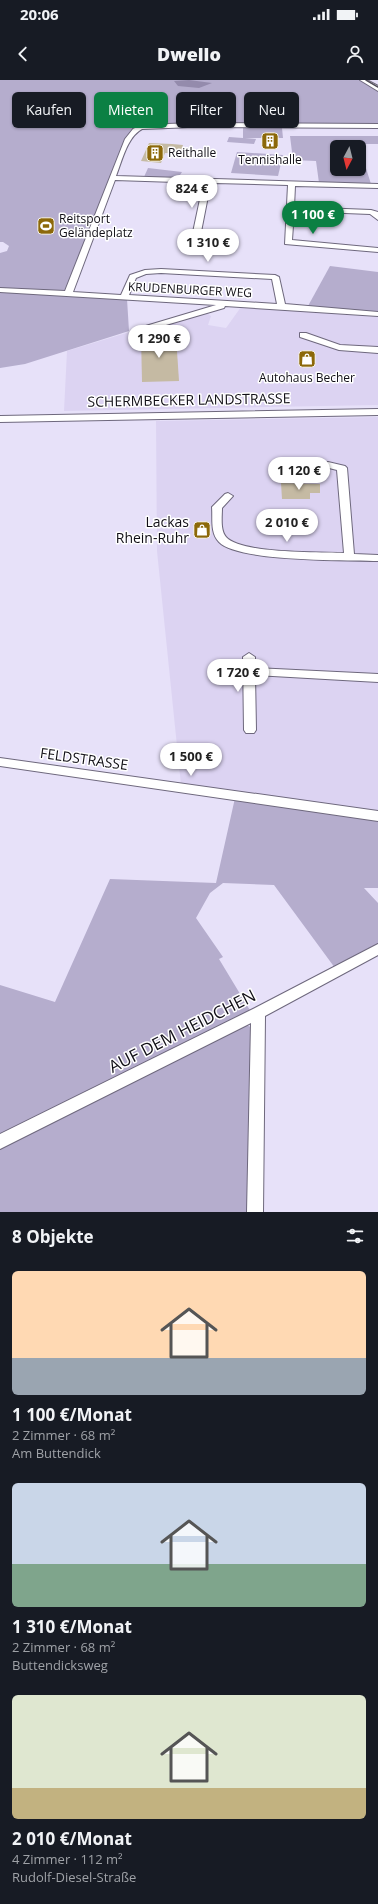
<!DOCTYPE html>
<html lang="de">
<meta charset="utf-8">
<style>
body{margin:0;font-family:"Open Sans",sans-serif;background:#242831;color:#f1f3f6;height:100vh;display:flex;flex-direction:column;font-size:15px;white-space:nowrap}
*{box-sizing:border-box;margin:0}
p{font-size:13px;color:#9ea1a6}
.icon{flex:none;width:22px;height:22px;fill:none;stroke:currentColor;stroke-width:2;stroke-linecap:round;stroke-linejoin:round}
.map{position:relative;height:1132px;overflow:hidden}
.details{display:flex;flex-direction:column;background:#171b24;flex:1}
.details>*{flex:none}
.hud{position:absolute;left:12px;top:12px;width:354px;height:36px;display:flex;gap:8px}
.needle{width:26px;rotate:187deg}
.buttons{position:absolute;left:330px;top:60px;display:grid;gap:8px}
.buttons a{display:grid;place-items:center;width:36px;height:36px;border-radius:6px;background:#171b24;box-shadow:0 1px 3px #0004;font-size:20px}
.price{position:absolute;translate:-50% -34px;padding:0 9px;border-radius:14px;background:#fff;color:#222;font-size:13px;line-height:26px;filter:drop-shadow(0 1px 2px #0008)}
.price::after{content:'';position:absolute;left:50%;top:24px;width:12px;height:9px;margin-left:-6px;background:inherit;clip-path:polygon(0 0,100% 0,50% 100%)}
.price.selected{background:#0b8043;color:#fff}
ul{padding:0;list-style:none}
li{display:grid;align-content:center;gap:8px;height:212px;padding:0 12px}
li span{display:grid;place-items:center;height:124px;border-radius:6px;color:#555}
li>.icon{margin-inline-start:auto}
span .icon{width:72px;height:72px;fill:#fffc;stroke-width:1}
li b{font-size:17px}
h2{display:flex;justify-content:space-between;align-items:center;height:48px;padding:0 12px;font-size:17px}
.chip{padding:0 14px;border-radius:6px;background:#171b24;box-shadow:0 1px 3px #0004;font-size:14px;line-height:36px}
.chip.selected{background:#0b8043;color:#fff}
.status{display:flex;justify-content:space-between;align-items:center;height:28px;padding:0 20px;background:#171b24;direction:ltr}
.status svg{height:11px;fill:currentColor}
header{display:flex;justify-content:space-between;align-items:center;height:52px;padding:0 12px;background:#171b24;font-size:18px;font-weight:800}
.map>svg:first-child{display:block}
.built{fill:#dcd3f2}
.green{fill:#b5adcd}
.water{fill:#948bac}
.building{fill:#c5baa3}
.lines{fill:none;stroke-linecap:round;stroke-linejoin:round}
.minor-casing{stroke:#6e687d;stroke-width:2}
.major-casing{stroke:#6e687d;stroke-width:2}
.minor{fill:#fff;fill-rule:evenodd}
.major{fill:#fff;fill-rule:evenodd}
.rail{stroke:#504c59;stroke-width:1.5}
.labels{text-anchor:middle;stroke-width:3;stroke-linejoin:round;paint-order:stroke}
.far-poi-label{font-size:12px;fill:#100e16;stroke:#fff;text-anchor:start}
.far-street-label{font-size:12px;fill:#100e16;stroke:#fff}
.street-label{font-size:14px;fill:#100e16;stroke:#fff}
.poi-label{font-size:14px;fill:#100e16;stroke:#fff;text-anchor:end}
.near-street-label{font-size:17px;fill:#100e16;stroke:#fff}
</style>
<div class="status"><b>20:06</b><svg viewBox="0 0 49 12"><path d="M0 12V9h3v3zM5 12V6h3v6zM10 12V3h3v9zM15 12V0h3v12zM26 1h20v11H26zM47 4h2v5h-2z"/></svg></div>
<header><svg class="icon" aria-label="back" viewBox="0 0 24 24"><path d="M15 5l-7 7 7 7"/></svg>Dwello<svg class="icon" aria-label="person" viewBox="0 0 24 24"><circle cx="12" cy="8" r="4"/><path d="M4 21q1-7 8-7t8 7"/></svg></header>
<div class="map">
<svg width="378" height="1132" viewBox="0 0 378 1132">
<rect width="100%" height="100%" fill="#e7e1f9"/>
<g class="built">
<path d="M241 227 378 237V325L64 331 67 271 202 230 211 236 208 245 226 248Z"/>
<path d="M378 337V733L181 705 157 471 156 341Z"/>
</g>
<g class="green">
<path d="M0 0H360L378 11V45L294 43H181V45L140 46 131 54 67 214 127 219 129 251 25 284 0 288V173L7 171 9 166 3 162H0Z"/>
<path d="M243 48H282L283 58H245L256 59 254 64 227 62 229 57 243 58Z"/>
<path d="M290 56H378V64H336L337 89H359V82H364L371 104 319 103 316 81 293 80Z"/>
<path d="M237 72 283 75 278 96 231 93Z"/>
<path d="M148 88 182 92 178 98 144 97Z"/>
<path d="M330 186 378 192V232L308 226Z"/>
<path d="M235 718 378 739V808H364L378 823V864L335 888 274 805 223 803 210 813 196 838 223 877 219 879 251 932 0 1058V905L55 922 110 799 216 803Z"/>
<path d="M244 944 253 948 252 1132H0V1068Z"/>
</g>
<path class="water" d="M189 0 212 3 199 8 178 6 174 1Z"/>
<g class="building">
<path d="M149 63 172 64 183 65 180 74 165 73 161 83 141 81Z"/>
<path d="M141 256H176L179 301 142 302Z"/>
<path d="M281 403 320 404V413H310V419H282Z"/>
</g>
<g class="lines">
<defs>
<g id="minor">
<path d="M360 0H367L378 6V11Z"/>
<path d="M194 43 378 44V48L194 47 142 49C127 57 122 81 116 96L378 104V108L295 106 294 127 371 130 378 132V140L370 134 294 131 292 160 378 168V172L285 164 288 105 215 103 210 106 200 157 204 162 200 164H197L192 157 203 105 206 103 115 100 73 212 121 215 130 195 145 190 161 189 275 195 279 197 285 224 378 232V236L225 226 224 228 142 252H139V248L216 225 0 212V208L65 211 125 59 133 49 141 45ZM161 193 272 199 277 224 129 215 136 198 146 194Z"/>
<path d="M300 253H306L340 265 378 267V273L339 270 300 257Z"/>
<path d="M328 382 345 386 347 388 354 474 378 475V481C347 480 238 482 219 462 210 453 213 439 212 427L225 414 228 413 233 416 222 428C222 437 220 450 226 457 241 474 320 472 344 473L337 390 325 387 323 385 325 383Z"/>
<path d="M249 573 255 577V588L378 594V602L255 595 256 650 254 653H246L244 650 243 577Z"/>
<path d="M0 678 378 731V741L0 686Z"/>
<path d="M378 864V875L265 936 263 1132H247L251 943 0 1069V1054L253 929Z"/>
</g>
<path id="major" d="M378 329V335L0 342V336Z"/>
</defs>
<use href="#minor" class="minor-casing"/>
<use href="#major" class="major-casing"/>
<use href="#minor" class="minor"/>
<use href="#major" class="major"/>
<path class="rail" d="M366 0 378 7"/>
</g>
<defs>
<symbol id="building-square" viewBox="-11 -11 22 22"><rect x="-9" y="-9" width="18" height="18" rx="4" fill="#8c6809" stroke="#fff"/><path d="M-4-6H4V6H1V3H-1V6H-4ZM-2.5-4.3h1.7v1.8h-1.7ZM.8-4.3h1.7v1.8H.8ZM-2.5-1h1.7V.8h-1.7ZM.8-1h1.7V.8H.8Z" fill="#fff"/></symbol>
<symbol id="stadium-square" viewBox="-11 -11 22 22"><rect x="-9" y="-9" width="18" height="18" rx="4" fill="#8c6809" stroke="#fff"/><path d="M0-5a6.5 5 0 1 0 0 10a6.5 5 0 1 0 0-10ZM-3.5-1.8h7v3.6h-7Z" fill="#fff"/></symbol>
<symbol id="shop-square" viewBox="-11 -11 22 22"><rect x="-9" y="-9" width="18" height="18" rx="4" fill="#8c6809" stroke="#fff"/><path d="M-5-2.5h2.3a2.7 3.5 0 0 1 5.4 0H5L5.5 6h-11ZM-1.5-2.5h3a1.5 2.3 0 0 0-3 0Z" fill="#fff"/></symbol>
</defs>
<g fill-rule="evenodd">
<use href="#building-square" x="260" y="51" width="20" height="20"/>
<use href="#building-square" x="145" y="63" width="20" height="20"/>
<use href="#stadium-square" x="36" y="136" width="20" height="20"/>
<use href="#shop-square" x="297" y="269" width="20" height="20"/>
<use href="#shop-square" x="192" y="440" width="20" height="20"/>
</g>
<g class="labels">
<g class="far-poi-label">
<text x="168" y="77">Reithalle</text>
<text x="270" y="84" text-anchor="middle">Tennishalle</text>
<text x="59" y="143">Reitsport<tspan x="59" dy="14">Geländeplatz</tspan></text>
<text x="307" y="302" text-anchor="middle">Autohaus Becher</text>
</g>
<g class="far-street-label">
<text transform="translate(190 210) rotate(3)" y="4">KRUDENBURGER WEG</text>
</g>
<g class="street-label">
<text transform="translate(189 320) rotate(-1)" y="5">SCHERMBECKER LANDSTRASSE</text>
<text transform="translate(84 679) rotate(8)" y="5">FELDSTRASSE</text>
</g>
<g class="poi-label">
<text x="189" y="447">Lackas<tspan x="189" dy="16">Rhein-Ruhr</tspan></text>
</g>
<g class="near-street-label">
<text transform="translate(182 951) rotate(-27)" y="6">AUF DEM HEIDCHEN</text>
</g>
</g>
</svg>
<div class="buttons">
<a><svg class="needle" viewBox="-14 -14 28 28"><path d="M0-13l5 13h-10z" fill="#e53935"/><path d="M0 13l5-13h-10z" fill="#9ea1a6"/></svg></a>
</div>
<b class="price" style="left:192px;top:129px">824 €</b>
<b class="price selected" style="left:313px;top:155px">1 100 €</b>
<b class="price" style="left:208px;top:183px">1 310 €</b>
<b class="price" style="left:159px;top:279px">1 290 €</b>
<b class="price" style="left:299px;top:411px">1 120 €</b>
<b class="price" style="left:287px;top:463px">2 010 €</b>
<b class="price" style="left:238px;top:613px">1 720 €</b>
<b class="price" style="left:191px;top:697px">1 500 €</b>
<div class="hud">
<a class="chip">Kaufen</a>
<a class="chip selected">Mieten</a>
<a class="chip">Filter</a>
<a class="chip">Neu</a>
</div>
</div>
<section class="details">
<h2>8 Objekte<svg class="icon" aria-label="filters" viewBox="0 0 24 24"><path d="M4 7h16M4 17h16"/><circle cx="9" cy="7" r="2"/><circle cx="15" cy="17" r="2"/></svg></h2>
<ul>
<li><span style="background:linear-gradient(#ffd9b3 70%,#9aa5b1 0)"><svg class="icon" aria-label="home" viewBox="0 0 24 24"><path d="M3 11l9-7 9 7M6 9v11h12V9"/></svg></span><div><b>1 100 €/Monat</b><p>2 Zimmer · 68 m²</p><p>Am Buttendick</p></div></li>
<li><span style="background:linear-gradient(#c9d6e8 65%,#7fa58c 0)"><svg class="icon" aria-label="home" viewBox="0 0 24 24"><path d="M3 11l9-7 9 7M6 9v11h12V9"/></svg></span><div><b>1 310 €/Monat</b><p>2 Zimmer · 68 m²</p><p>Buttendicksweg</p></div></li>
<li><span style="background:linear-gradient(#dfe7d0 75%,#c2b280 0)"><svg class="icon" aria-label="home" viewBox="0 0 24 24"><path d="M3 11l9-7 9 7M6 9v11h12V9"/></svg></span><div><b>2 010 €/Monat</b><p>4 Zimmer · 112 m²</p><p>Rudolf-Diesel-Straße</p></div></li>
</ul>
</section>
